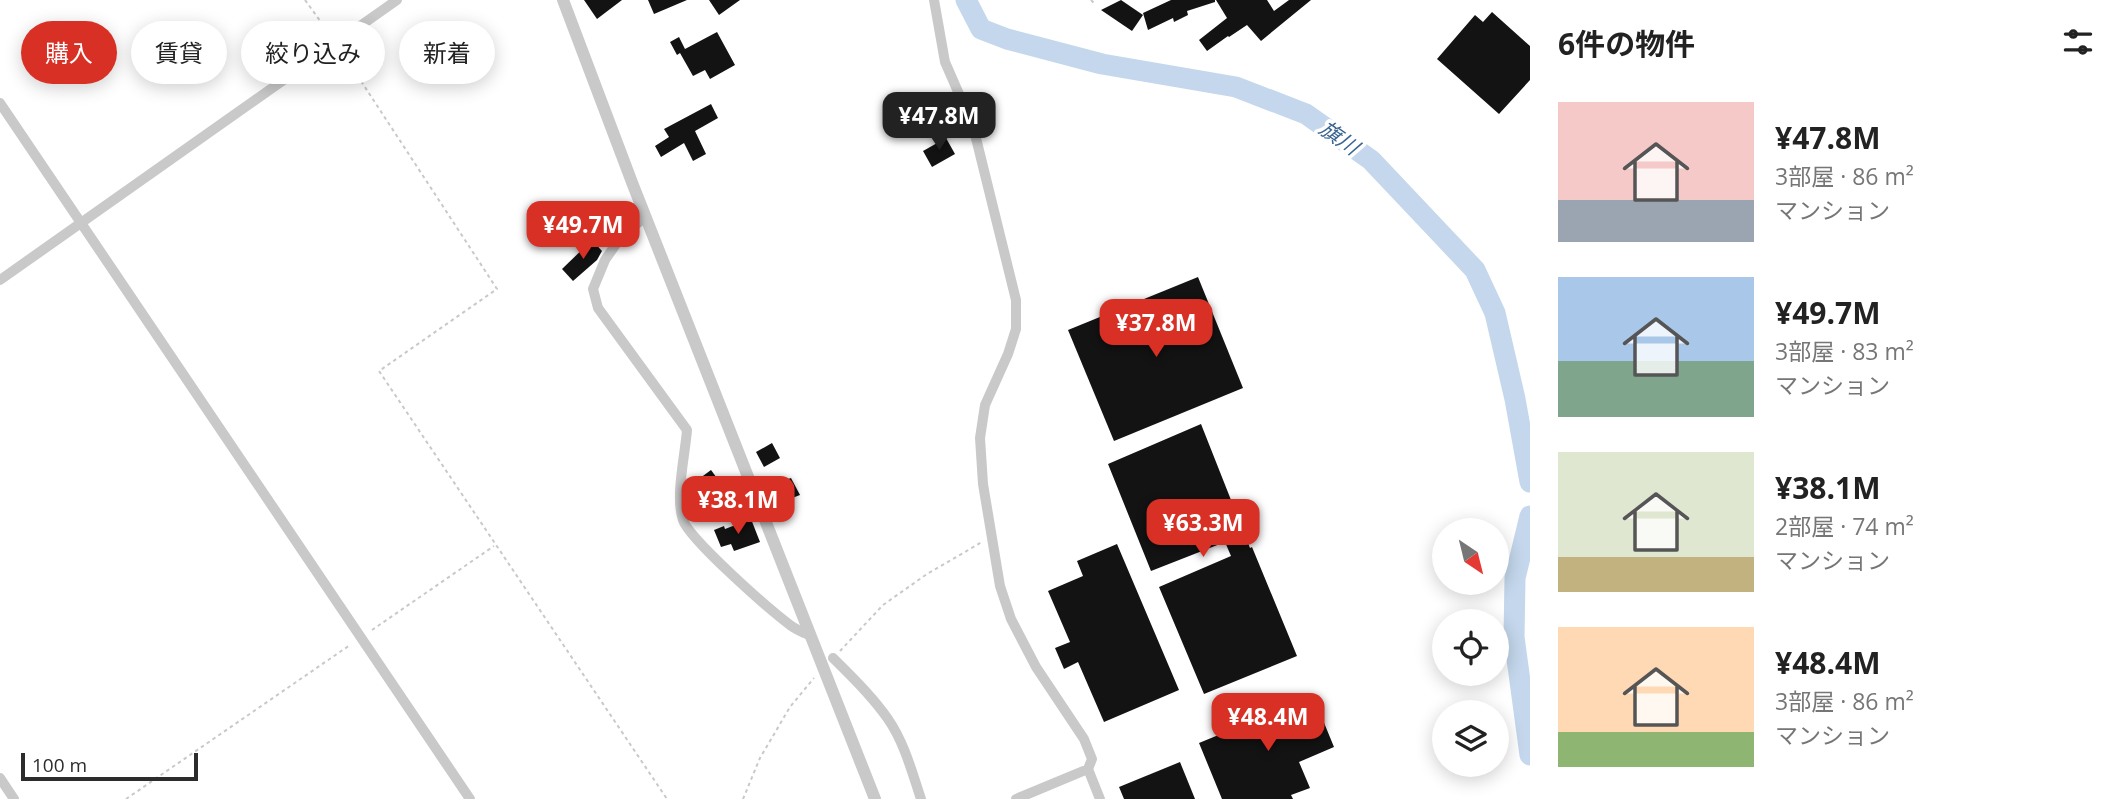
<!DOCTYPE html>
<html lang="ja">
<meta charset="utf-8">
<style>
body{margin:0;font-family:"Open Sans","Noto Sans JP",sans-serif;background:#f2f2f2;color:#222;height:100vh;display:flex;flex-direction:column;font-size:26px;white-space:nowrap}
*{box-sizing:border-box;margin:0}
p{font-size:23px;color:#767676}
.icon{flex:none;width:38px;height:38px;fill:none;stroke:currentColor;stroke-width:2;stroke-linecap:round;stroke-linejoin:round}
.map{position:relative;flex:1;overflow:hidden}
.details{display:flex;flex-direction:column;background:#fff;width:595px}
.details>*{flex:none}
.hud{position:absolute;left:21px;top:21px;width:665px;height:63px;display:flex;gap:14px}
.needle{width:46px;rotate:145deg}
.tools{position:absolute;left:1432px;top:518px;display:grid;gap:14px}
.tools a{display:grid;place-items:center;width:77px;height:77px;border-radius:50%;background:#fff;box-shadow:0 4px 18px #0003;font-size:35px}
.scale{position:absolute;left:21px;bottom:18px;width:177px;box-sizing:border-box;padding-left:7px;border:4px solid #2c2c2c;border-top:0;font-size:19px;line-height:24px;white-space:nowrap;color:#2c2c2c;-webkit-text-stroke:5px #fff;paint-order:stroke}
.price{position:absolute;translate:-50% -60px;padding:0 16px;border-radius:14px;background:#d93025;color:#fff;font-size:23px;line-height:46px;filter:drop-shadow(0 2px 4px #0008)}
.price::after{content:'';position:absolute;left:50%;top:42px;width:21px;height:16px;margin-left:-10px;background:inherit;clip-path:polygon(0 0,100% 0,50% 100%)}
.price.selected{background:#222;color:#fff}
ul{padding:0;list-style:none}
li{display:flex;align-items:center;gap:21px;height:175px;padding:0 28px}
li span{display:grid;place-items:center;flex:none;width:196px;height:140px;border-radius:0px;color:#555}
li>.icon{margin-inline-start:auto}
span .icon{width:84px;height:84px;fill:#fffc;stroke-width:1}
li b{font-size:30px}
h2{display:flex;justify-content:space-between;align-items:center;height:84px;padding:0 28px;font-size:30px}
.tag{padding:0 24px;border-radius:32px;background:#fff;box-shadow:0 4px 18px #0003;font-size:24px;line-height:63px}
.tag.selected{background:#d93025;color:#fff}
main{display:flex;flex:1;min-height:0}
.map>svg:first-child{display:block}
.lines{fill:none;stroke-linecap:round;stroke-linejoin:round}
.river{stroke:#c4d7ec;stroke-width:21}
.building{fill:#131313}
.path{stroke:#c9c9c9;stroke-width:2;stroke-dasharray:3.5 3.5;stroke-linecap:butt}
.minor{stroke:#c9c9c9;stroke-width:10}
.tertiary{stroke:#c9c9c9;stroke-width:12}
.labels{text-anchor:middle;stroke-width:7;stroke-linejoin:round;paint-order:stroke}
.water-label{font-size:21px;font-style:italic;fill:#386490;stroke:#fff}
</style>
<main>
<div class="map">
<svg width="1530" height="799" viewBox="0 0 1530 799">
<rect width="100%" height="100%" fill="#fff"/>
<g class="lines">
<g class="river">
<path d="M966 0 981 29 1007 39 1102 64 1236 87 1306 114 1371 160 1475 270 1495 313 1515 399 1530 482"/>
<path d="M1530 516 1515 578 1514 637 1530 755"/>
</g>
</g>
<g class="building">
<path d="M584 0H622L597 19Z"/>
<path d="M648 0H687L654 14Z"/>
<path d="M709 0H740L719 15Z"/>
<path d="M1121 0 1143 15 1132 31 1101 10Z"/>
<path d="M1171 0H1215V2L1187 11 1188 15 1174 22 1173 18 1148 30 1143 13Z"/>
<path d="M1216 0H1267L1274 11 1289 0H1311L1261 41 1247 25 1229 37 1228 36 1207 51 1199 40 1227 18Z"/>
<path d="M1492 12 1530 46V80L1499 114 1437 59 1475 15 1483 22Z"/>
<path d="M717 32 735 65 710 79 705 70 693 76 680 53 677 55 670 42 679 37 685 49Z"/>
<path d="M711 104 718 118 695 131 706 154 693 161 684 143 661 157 655 146 669 137 664 129Z"/>
<path d="M946 138 955 154 932 167 923 151Z"/>
<path d="M592 240 602 251 597 260 573 281 562 269Z"/>
<path d="M1198 277 1243 388 1114 441 1068 330Z"/>
<path d="M1201 424 1250 548 1252 547 1297 656 1204 694 1159 587 1231 556 1225 542 1151 571 1108 464Z"/>
<path d="M772 443 780 458 764 467 756 452Z"/>
<path d="M711 470 728 493 701 514 688 497V487Z"/>
<path d="M791 478 800 495 787 500 780 482Z"/>
<path d="M751 519 760 542 734 551 731 544 721 547 714 530 724 526 725 529Z"/>
<path d="M1117 544 1179 690 1104 722 1078 662 1064 669 1055 648 1070 642 1048 591 1083 576 1077 561Z"/>
<path d="M1313 696 1334 747 1299 762 1310 788 1291 795 1293 799H1222L1199 743Z"/>
<path d="M1180 762 1195 799H1124L1119 787Z"/>
</g>
<g class="lines">
<g class="path">
<path d="M305 0 329 33"/>
<path d="M1091 0 1094 3"/>
<path d="M342 52 497 289 379 371 667 799"/>
<path d="M372 630 494 546"/>
<path d="M840 651 883 605 927 574 982 542"/>
<path d="M126 799 350 645"/>
<path d="M743 799 760 758 790 707 814 678"/>
</g>
<g class="minor">
<path d="M934 0 945 62 973 126 1016 300V329L1008 354 985 405 980 438 983 484 1000 586 1011 619 1036 667 1084 739 1092 759 1088 769 1016 799"/>
<path d="M0 103 470 799"/>
<path d="M646 217 623 234 605 260 593 289 598 308 687 430C685 456 675 497 683 520 690 540 770 610 790 625 795 629 802 632 809 635"/>
<path d="M0 280 397 0"/>
<path d="M833 658C852 677 872 696 888 719 904 742 912 772 921 799"/>
<path d="M1088 769 1100 799"/>
<path d="M0 778 14 799"/>
</g>
<path class="tertiary" d="M563 0 633 185 875 799"/>
</g>
<g class="labels">
<g class="water-label">
<text transform="translate(1339 138) rotate(35)" y="7">旗川</text>
</g>
</g>
</svg>
<div class="tools">
<a><svg class="needle" viewBox="-14 -14 28 28"><path d="M0-13l5 13h-10z" fill="#e53935"/><path d="M0 13l5-13h-10z" fill="#767676"/></svg></a>
<a><svg class="icon" aria-label="locate" viewBox="0 0 24 24"><circle cx="12" cy="12" r="6"/><path d="M12 2v4M12 18v4M2 12h4M18 12h4"/></svg></a>
<a><svg class="icon" aria-label="layers" viewBox="0 0 24 24"><path d="M12 4l9 5-9 5-9-5zM3 14l9 5 9-5"/></svg></a>
</div>
<div class="scale">100 m</div>
<b class="price selected" style="left:939px;top:152px">¥47.8M</b>
<b class="price" style="left:583px;top:261px">¥49.7M</b>
<b class="price" style="left:1156px;top:359px">¥37.8M</b>
<b class="price" style="left:738px;top:536px">¥38.1M</b>
<b class="price" style="left:1203px;top:559px">¥63.3M</b>
<b class="price" style="left:1268px;top:753px">¥48.4M</b>
<div class="hud">
<a class="tag selected">購入</a>
<a class="tag">賃貸</a>
<a class="tag">絞り込み</a>
<a class="tag">新着</a>
</div>
</div>
<section class="details">
<h2>6件の物件<svg class="icon" aria-label="filters" viewBox="0 0 24 24"><path d="M4 7h16M4 17h16"/><circle cx="9" cy="7" r="2"/><circle cx="15" cy="17" r="2"/></svg></h2>
<ul>
<li><span style="background:linear-gradient(#f6c9c9 70%,#9aa5b1 0)"><svg class="icon" aria-label="home" viewBox="0 0 24 24"><path d="M3 11l9-7 9 7M6 9v11h12V9"/></svg></span><div><b>¥47.8M</b><p>3部屋 · 86 m²</p><p>マンション</p></div></li>
<li><span style="background:linear-gradient(#a9c7e8 60%,#7fa58c 0)"><svg class="icon" aria-label="home" viewBox="0 0 24 24"><path d="M3 11l9-7 9 7M6 9v11h12V9"/></svg></span><div><b>¥49.7M</b><p>3部屋 · 83 m²</p><p>マンション</p></div></li>
<li><span style="background:linear-gradient(#dfe7d0 75%,#c2b280 0)"><svg class="icon" aria-label="home" viewBox="0 0 24 24"><path d="M3 11l9-7 9 7M6 9v11h12V9"/></svg></span><div><b>¥38.1M</b><p>2部屋 · 74 m²</p><p>マンション</p></div></li>
<li><span style="background:linear-gradient(#ffd9b3 75%,#8fb573 0)"><svg class="icon" aria-label="home" viewBox="0 0 24 24"><path d="M3 11l9-7 9 7M6 9v11h12V9"/></svg></span><div><b>¥48.4M</b><p>3部屋 · 86 m²</p><p>マンション</p></div></li>
</ul>
</section>
</main>
